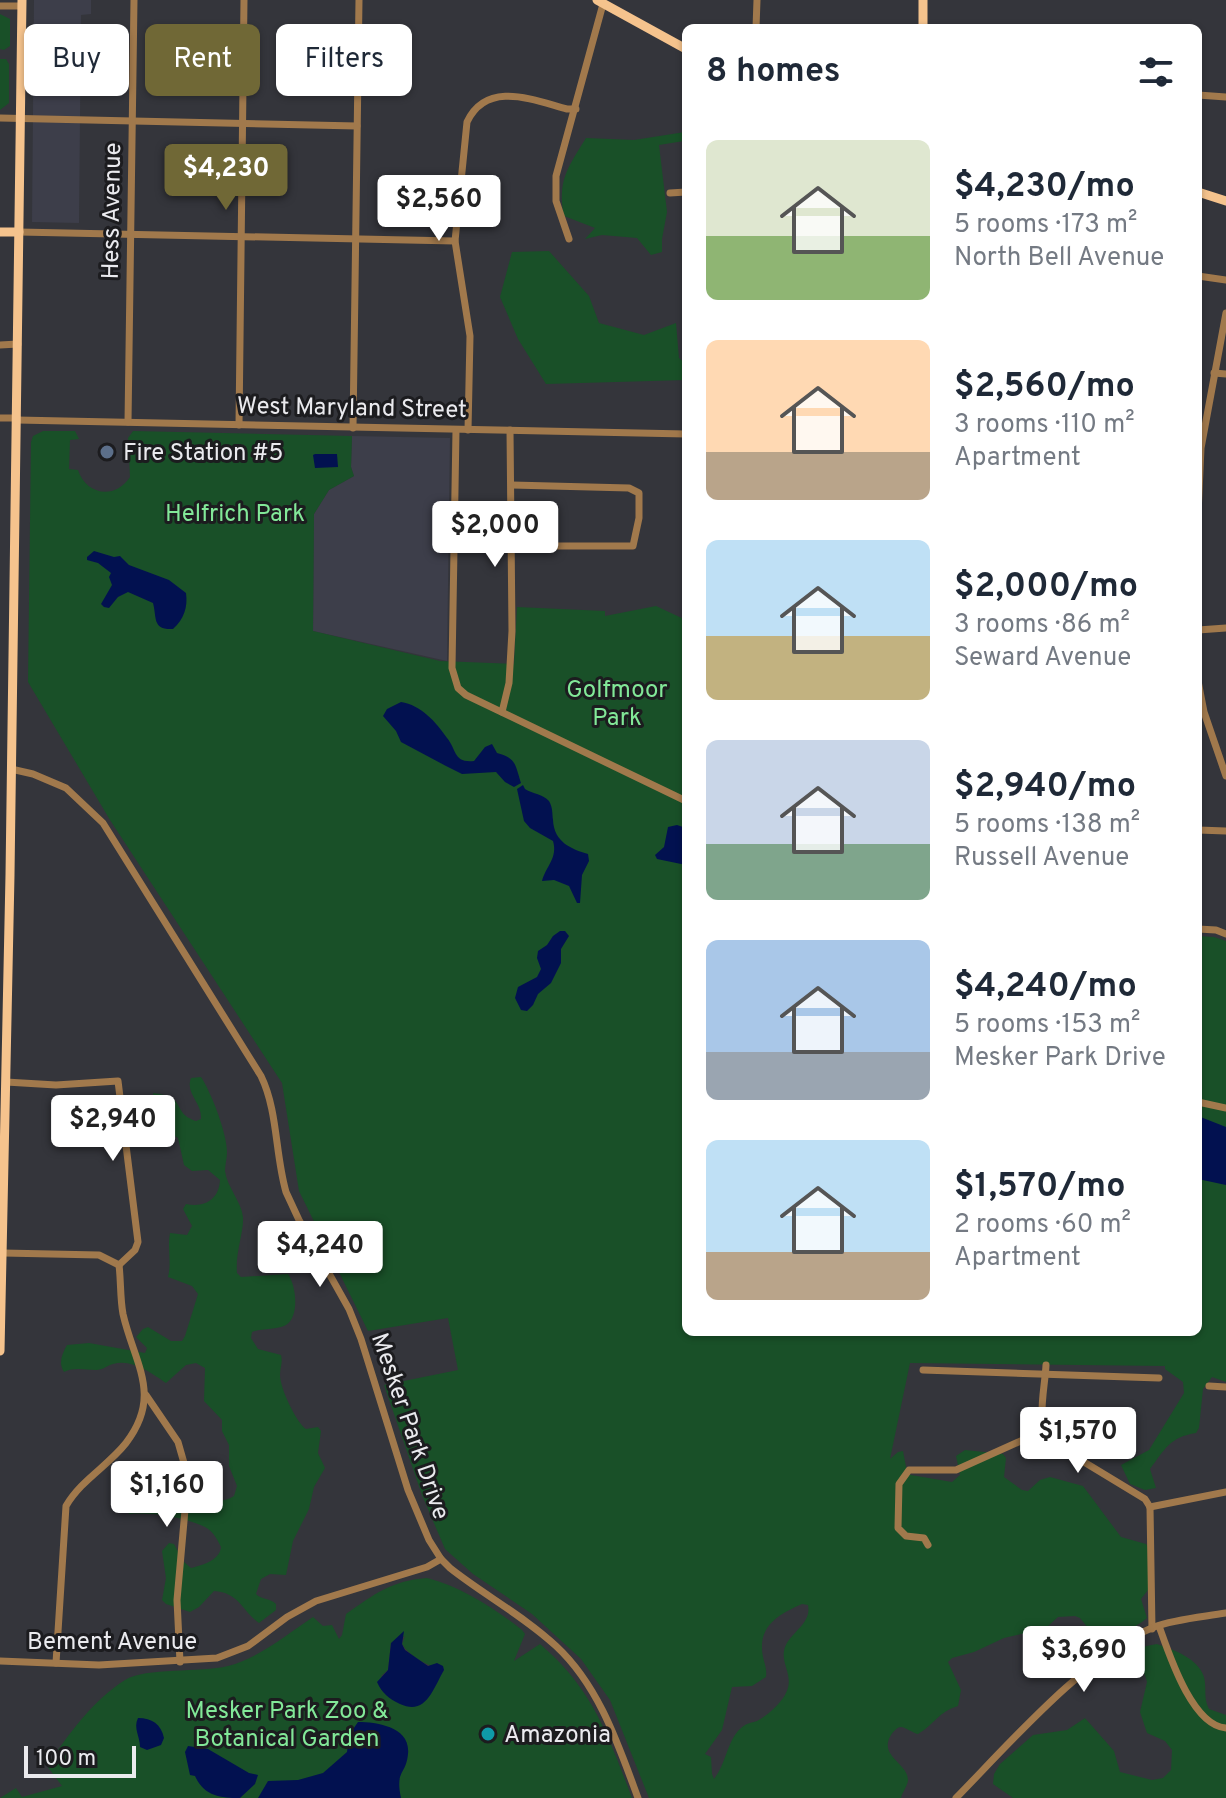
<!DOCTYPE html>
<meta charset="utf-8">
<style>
body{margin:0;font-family:Overpass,sans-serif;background:#f6f6f7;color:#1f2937;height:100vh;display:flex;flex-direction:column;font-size:30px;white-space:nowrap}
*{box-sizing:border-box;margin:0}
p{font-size:26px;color:#747a83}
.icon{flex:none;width:44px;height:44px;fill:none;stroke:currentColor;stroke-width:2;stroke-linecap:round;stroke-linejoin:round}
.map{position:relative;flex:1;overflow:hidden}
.sheet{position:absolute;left:682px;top:24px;width:520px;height:1312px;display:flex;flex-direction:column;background:#fff;border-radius:12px;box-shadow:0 2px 6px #0004}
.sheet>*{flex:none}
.top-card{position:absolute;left:24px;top:24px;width:538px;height:72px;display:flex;gap:16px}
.scale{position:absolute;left:24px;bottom:20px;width:112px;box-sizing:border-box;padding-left:8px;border:4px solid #eaeaee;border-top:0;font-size:22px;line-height:28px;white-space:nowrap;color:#eaeaee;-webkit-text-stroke:6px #1c1c1f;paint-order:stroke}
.price{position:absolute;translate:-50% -68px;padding:0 18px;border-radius:8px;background:#fff;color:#222;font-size:26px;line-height:52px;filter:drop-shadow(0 2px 4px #0008)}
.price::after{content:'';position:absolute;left:50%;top:48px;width:24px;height:18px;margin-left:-12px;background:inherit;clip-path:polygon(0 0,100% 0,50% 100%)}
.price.on{background:#706836;color:#fff}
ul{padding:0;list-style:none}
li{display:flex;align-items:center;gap:24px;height:200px;padding:0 24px}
li span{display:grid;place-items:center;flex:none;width:224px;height:160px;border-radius:12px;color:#555}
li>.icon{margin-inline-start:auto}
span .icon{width:96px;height:96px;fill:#fffc;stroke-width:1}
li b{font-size:34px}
h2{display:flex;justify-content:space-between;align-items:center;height:96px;padding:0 24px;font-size:34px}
.pill{padding:0 28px;border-radius:12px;background:#fff;box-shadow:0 2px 6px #0004;font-size:28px;line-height:72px}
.pill.on{background:#706836;color:#fff}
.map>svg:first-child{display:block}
.built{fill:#3d3e4a}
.green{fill:#195028;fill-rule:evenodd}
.water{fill:#021150}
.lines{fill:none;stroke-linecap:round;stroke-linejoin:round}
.minor{stroke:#a1794c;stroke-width:7}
.major{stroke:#f5c38d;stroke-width:9}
.service-dot{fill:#5c6f8a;stroke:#1c1c1f;stroke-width:3}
.culture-dot{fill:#0f9aa8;stroke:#1c1c1f;stroke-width:3}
.labels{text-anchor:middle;stroke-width:6;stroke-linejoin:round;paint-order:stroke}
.street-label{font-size:24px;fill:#eaeaee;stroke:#1c1c1f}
.poi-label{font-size:24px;fill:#eaeaee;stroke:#1c1c1f;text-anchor:start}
.park-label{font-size:24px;fill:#82e898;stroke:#1c1c1f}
</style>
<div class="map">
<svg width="1226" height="1798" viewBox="0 0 1226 1798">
<rect width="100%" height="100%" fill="#34353b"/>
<g class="built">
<path d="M34 0H91V14L81 15 79 223 32 222Z"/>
<path d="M352 436 450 438 447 661 313 631 314 514 329 490 354 476 351 467Z"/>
</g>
<g class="green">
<path d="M0 14 10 19V46L4 50 0 49Z"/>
<path d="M0 59H6L9 64V103L0 110Z"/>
<path d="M685 132 684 141 659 145 667 212 662 239V252L651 255 637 238 602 235 585 239 595 228 564 216C557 181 568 167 586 138L634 140Z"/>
<path d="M549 251 589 296 599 323 644 335 676 323 679 358 686 364V380L546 384 518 339 500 297 512 252Z"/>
<path d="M43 431H75L79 439 70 440 69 469 78 470C86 495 115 500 130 477L128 438 133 431 352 436 351 467 354 476 329 490 314 514 313 631 440 661 514 664 517 607 605 611V616L656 606 686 620V1332H1198V936L1214 937 1226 941V1382L1212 1377 1203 1389 1199 1428 1196 1433C1170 1437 1165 1449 1150 1469L1156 1488 1145 1490 1130 1484 1121 1465 1149 1450 1184 1393 1183 1382 1165 1369V1366L910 1363 890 1459 898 1452 903 1451 907 1472 911 1475 952 1482 960 1475 956 1456 965 1450 1003 1454 1006 1458 1004 1477 1022 1490 1028 1491 1040 1480 1050 1477 1083 1486 1121 1537 1146 1544 1149 1548 1151 1579 1148 1590 1141 1599 1147 1618 1142 1622 1107 1643 1101 1644 1080 1618 1075 1616 1058 1617 1046 1628 1004 1638 974 1652 952 1658 948 1662 961 1690 958 1706C938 1712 935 1724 918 1734 913 1733 905 1727 901 1727 897 1727 893 1732 891 1735 878 1756 908 1763 908 1780 908 1785 902 1793 901 1798H649L610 1700 581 1659 532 1614 473 1574 445 1549 422 1495 384 1385 458 1370 448 1318 368 1331 299 1191 282 1083 110 820 28 682 31 442 33 436ZM802 1604 808 1605C812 1623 791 1632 785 1647 779 1664 796 1676 785 1695 779 1705 767 1716 757 1721 751 1723 746 1723 740 1729 727 1741 726 1764 714 1779L712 1774 711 1757 705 1754 722 1730 732 1687 752 1686 766 1677C767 1669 765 1665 763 1657 757 1627 777 1615 802 1604Z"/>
<path d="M201 1077C211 1092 227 1133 227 1152 227 1158 225 1165 225 1171 227 1187 241 1201 243 1217 244 1232 235 1253 237 1273L241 1277 288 1274C296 1285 300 1316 286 1325 277 1330 262 1328 252 1332L251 1338 258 1349 281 1355C283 1363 280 1367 280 1375 280 1388 296 1422 306 1429L318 1427 321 1431 318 1453 325 1468 314 1487 309 1509 293 1541 286 1575 270 1574 261 1579 256 1594C262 1600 270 1598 276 1604V1610L259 1623C241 1610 240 1593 214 1591L199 1607 190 1612 166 1604 162 1600 166 1578 162 1551 169 1543 174 1544 183 1561 191 1568C203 1565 220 1560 221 1547 217 1539 213 1531 205 1527 185 1517 150 1512 129 1514L121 1487C153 1461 152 1466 191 1472L192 1493C204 1502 222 1504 234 1496L237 1486 229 1466V1445L222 1431V1420L204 1401 205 1368 196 1363 186 1365 166 1383C152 1373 131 1358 113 1364 106 1366 103 1370 96 1370 85 1370 74 1367 64 1372 58 1363 62 1354 67 1345L89 1343 145 1353 147 1348 136 1337 143 1329 148 1327 171 1341H182L185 1336 198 1294 192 1286 168 1277C172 1262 167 1248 170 1233L187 1235 192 1226 183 1209 186 1204C205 1208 219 1199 220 1180L208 1170 192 1171 184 1165 178 1138 160 1127 153 1093C189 1097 170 1112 196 1121L201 1119C202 1102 185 1094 191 1078Z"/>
<path d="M427 1578C462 1587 494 1608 522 1630L525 1634 514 1661 540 1644C593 1689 608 1735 632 1798H0L16 1788 22 1797 62 1786 47 1766C68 1735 92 1701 125 1680 146 1667 200 1673 228 1666 259 1658 286 1635 313 1617L323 1626 332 1625 339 1639 342 1635 346 1614C375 1594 390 1581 427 1578ZM405 1636 402 1644C410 1657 428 1666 444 1670L426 1698 381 1676 388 1670 391 1643Z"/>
<path d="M1157 1644C1174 1650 1198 1658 1204 1677 1207 1689 1203 1697 1209 1709L1226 1715V1798H1013L993 1784 994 1774 1000 1764 1033 1735 1067 1730 1085 1718 1114 1751 1120 1772 1152 1780 1163 1778 1171 1770 1172 1750 1165 1741 1147 1733 1140 1712 1147 1682 1138 1653 1146 1646Z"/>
</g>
<g class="water">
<path d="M315 454H337L338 467 315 468 313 455Z"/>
<path d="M94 551 114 557 120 556 129 565 169 580 186 593C188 607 184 619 173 629 152 630 157 618 153 603L128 592 118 597 109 608 104 607 101 604 112 585 109 577 111 573 98 563 87 560V557Z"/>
<path d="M401 702C421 705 436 722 447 738 457 750 453 763 474 761L485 747 492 744 497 753C516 758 515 764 521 783L514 787 505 782 496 772 462 774 446 766 401 742 396 731 383 716 387 709Z"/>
<path d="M523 785 525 789C533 794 543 794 549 801 553 808 552 813 553 820 554 842 571 849 588 854L589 861 582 875 580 903H577L569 886 554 880 542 881C546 866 558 858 553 841L530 828 524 821 517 789Z"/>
<path d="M677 825 686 828V865L657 859 655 855 664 847 668 827Z"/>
<path d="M560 931H565L569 936 561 949V963L551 983 538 994 533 1005 527 1011 521 1010 515 998 518 987 537 977 541 969 537 958 538 951 547 945 553 936Z"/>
<path d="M1198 1116 1226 1127V1185L1198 1179Z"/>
<path d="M404 1631 402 1644 405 1650 428 1666 437 1663 443 1666 444 1670C433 1689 426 1716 400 1704 389 1699 382 1693 377 1682L388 1670 391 1643Z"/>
<path d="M138 1718C152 1718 161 1724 164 1738L161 1745 147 1750 140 1747C140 1736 133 1728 138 1718Z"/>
<path d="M358 1722C377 1722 411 1727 408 1754 406 1775 395 1770 401 1798H258L268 1781 298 1780 323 1773 347 1752 349 1735Z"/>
<path d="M188 1746 208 1749 249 1773 258 1775 255 1784 240 1798C220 1798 204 1796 195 1776L190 1775 185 1752Z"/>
</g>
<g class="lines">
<g class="minor">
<path d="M0 6H22"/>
<path d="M756 28 757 0"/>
<path d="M1198 95 1226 97"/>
<path d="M0 118 357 126"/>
<path d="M670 193 686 192"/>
<path d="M19 232 455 241"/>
<path d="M569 239 556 201V176L603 4"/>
<path d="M1198 276 1226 280"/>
<path d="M0 345 18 344"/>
<path d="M1214 373 1226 374"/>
<path d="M0 418H17"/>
<path d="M17 420 686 434"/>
<path d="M128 422 134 0"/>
<path d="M239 425 244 0"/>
<path d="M353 428 359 0"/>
<path d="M456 430 452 668 458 688 466 695 686 801"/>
<path d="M468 430 470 336 455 241 467 122C487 80 533 100 567 109H576"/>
<path d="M1198 514 1201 448 1226 313"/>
<path d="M511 546H633L639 518V493L629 488 512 485"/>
<path d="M1198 630 1226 628"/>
<path d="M1198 681 1204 712 1226 776"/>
<path d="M502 712 509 683 512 631 510 430"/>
<path d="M11 769 33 774 66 788 103 823 261 1076C278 1111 275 1154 286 1192L299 1220 349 1309 361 1339 408 1490 429 1540 441 1559 450 1568C484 1595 524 1616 556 1646 599 1686 618 1744 638 1798"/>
<path d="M1198 830 1226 831"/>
<path d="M1198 929 1216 930 1226 934"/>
<path d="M6 1082 56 1085 118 1081 138 1242 135 1250 119 1265"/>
<path d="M1198 1102 1226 1108"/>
<path d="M3 1253 99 1255 119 1265"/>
<path d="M1046 1365C1045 1389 1035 1423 1051 1442L1145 1499 1150 1507"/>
<path d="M923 1370 1159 1378"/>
<path d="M1209 1386 1226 1387"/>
<path d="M146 1395 178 1442 184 1463 185 1510 177 1600 180 1662"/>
<path d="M1150 1507 1152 1629"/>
<path d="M1150 1507 1226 1492"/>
<path d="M928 1545 924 1538 906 1536 898 1528 899 1484 909 1470H956L1034 1435 1043 1427"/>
<path d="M1159 1626C1169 1654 1192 1726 1226 1728"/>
<path d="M0 1661 99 1665 217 1658 248 1646 287 1617 316 1601 427 1567 441 1559"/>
<path d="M56 1663 66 1506C81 1480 108 1466 126 1443 163 1395 134 1363 123 1314 120 1298 121 1281 119 1265"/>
<path d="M956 1798C1008 1745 1086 1655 1154 1627 1176 1619 1203 1617 1226 1613"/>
</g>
<g class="major">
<path d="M597 0 686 49"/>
<path d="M923 28V0"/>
<path d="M1198 192 1226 201"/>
<path d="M0 232H19"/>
<path d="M0 1351 10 875 22 0"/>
</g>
</g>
<circle class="service-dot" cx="107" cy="452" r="8"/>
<circle class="culture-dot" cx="488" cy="1734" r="8"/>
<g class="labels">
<g class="street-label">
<text transform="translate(111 211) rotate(-89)" y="8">Hess Avenue</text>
<text transform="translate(352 407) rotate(1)" y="8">West Maryland Street</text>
<text transform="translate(411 1426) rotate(71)" y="8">Mesker Park Drive</text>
<text x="112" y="1649">Bement Avenue</text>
</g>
<g class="poi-label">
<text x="123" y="460">Fire Station #5</text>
<text x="504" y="1742">Amazonia</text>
</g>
<g class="park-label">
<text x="235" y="521">Helfrich Park</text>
<text x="617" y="697">Golfmoor<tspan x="617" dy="28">Park</tspan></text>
<text x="287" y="1718">Mesker Park Zoo &amp;<tspan x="287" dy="28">Botanical Garden</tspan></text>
</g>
</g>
</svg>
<div class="scale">100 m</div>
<b class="price on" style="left:226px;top:212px">$4,230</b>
<b class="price" style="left:439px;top:243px">$2,560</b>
<b class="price" style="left:495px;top:569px">$2,000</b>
<b class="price" style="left:113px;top:1163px">$2,940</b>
<b class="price" style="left:320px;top:1289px">$4,240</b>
<b class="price" style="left:1078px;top:1475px">$1,570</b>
<b class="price" style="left:167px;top:1529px">$1,160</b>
<b class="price" style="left:1084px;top:1694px">$3,690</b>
<div class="top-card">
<a class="pill">Buy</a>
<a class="pill on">Rent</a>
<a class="pill">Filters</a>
</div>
<section class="sheet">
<h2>8 homes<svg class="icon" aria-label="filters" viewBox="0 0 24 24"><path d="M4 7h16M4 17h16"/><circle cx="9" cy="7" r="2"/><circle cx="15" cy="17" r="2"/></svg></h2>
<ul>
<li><span style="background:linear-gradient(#dfe7d0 60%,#8fb573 0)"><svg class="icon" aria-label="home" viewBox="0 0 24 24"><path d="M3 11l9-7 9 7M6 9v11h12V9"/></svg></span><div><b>$4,230/mo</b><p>5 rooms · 173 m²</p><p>North Bell Avenue</p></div></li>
<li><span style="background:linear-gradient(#ffd9b3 70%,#b9a48a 0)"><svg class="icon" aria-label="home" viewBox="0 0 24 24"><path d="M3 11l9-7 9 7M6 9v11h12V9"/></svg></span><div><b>$2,560/mo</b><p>3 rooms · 110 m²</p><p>Apartment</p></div></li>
<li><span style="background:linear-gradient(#bfe0f5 60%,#c2b280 0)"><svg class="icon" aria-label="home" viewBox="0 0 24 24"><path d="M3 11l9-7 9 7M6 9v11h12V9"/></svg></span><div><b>$2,000/mo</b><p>3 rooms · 86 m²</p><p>Seward Avenue</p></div></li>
<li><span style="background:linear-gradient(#c9d6e8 65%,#7fa58c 0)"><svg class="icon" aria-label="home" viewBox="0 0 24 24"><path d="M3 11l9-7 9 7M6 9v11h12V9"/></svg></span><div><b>$2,940/mo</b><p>5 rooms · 138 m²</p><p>Russell Avenue</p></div></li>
<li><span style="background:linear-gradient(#a9c7e8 70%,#9aa5b1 0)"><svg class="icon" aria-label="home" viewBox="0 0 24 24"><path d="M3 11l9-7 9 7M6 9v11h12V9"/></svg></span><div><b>$4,240/mo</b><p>5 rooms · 153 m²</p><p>Mesker Park Drive</p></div></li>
<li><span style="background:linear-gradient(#bfe0f5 70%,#b9a48a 0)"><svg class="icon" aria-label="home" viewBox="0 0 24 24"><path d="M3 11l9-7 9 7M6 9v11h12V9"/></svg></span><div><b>$1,570/mo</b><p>2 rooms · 60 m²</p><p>Apartment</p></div></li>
</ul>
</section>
</div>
